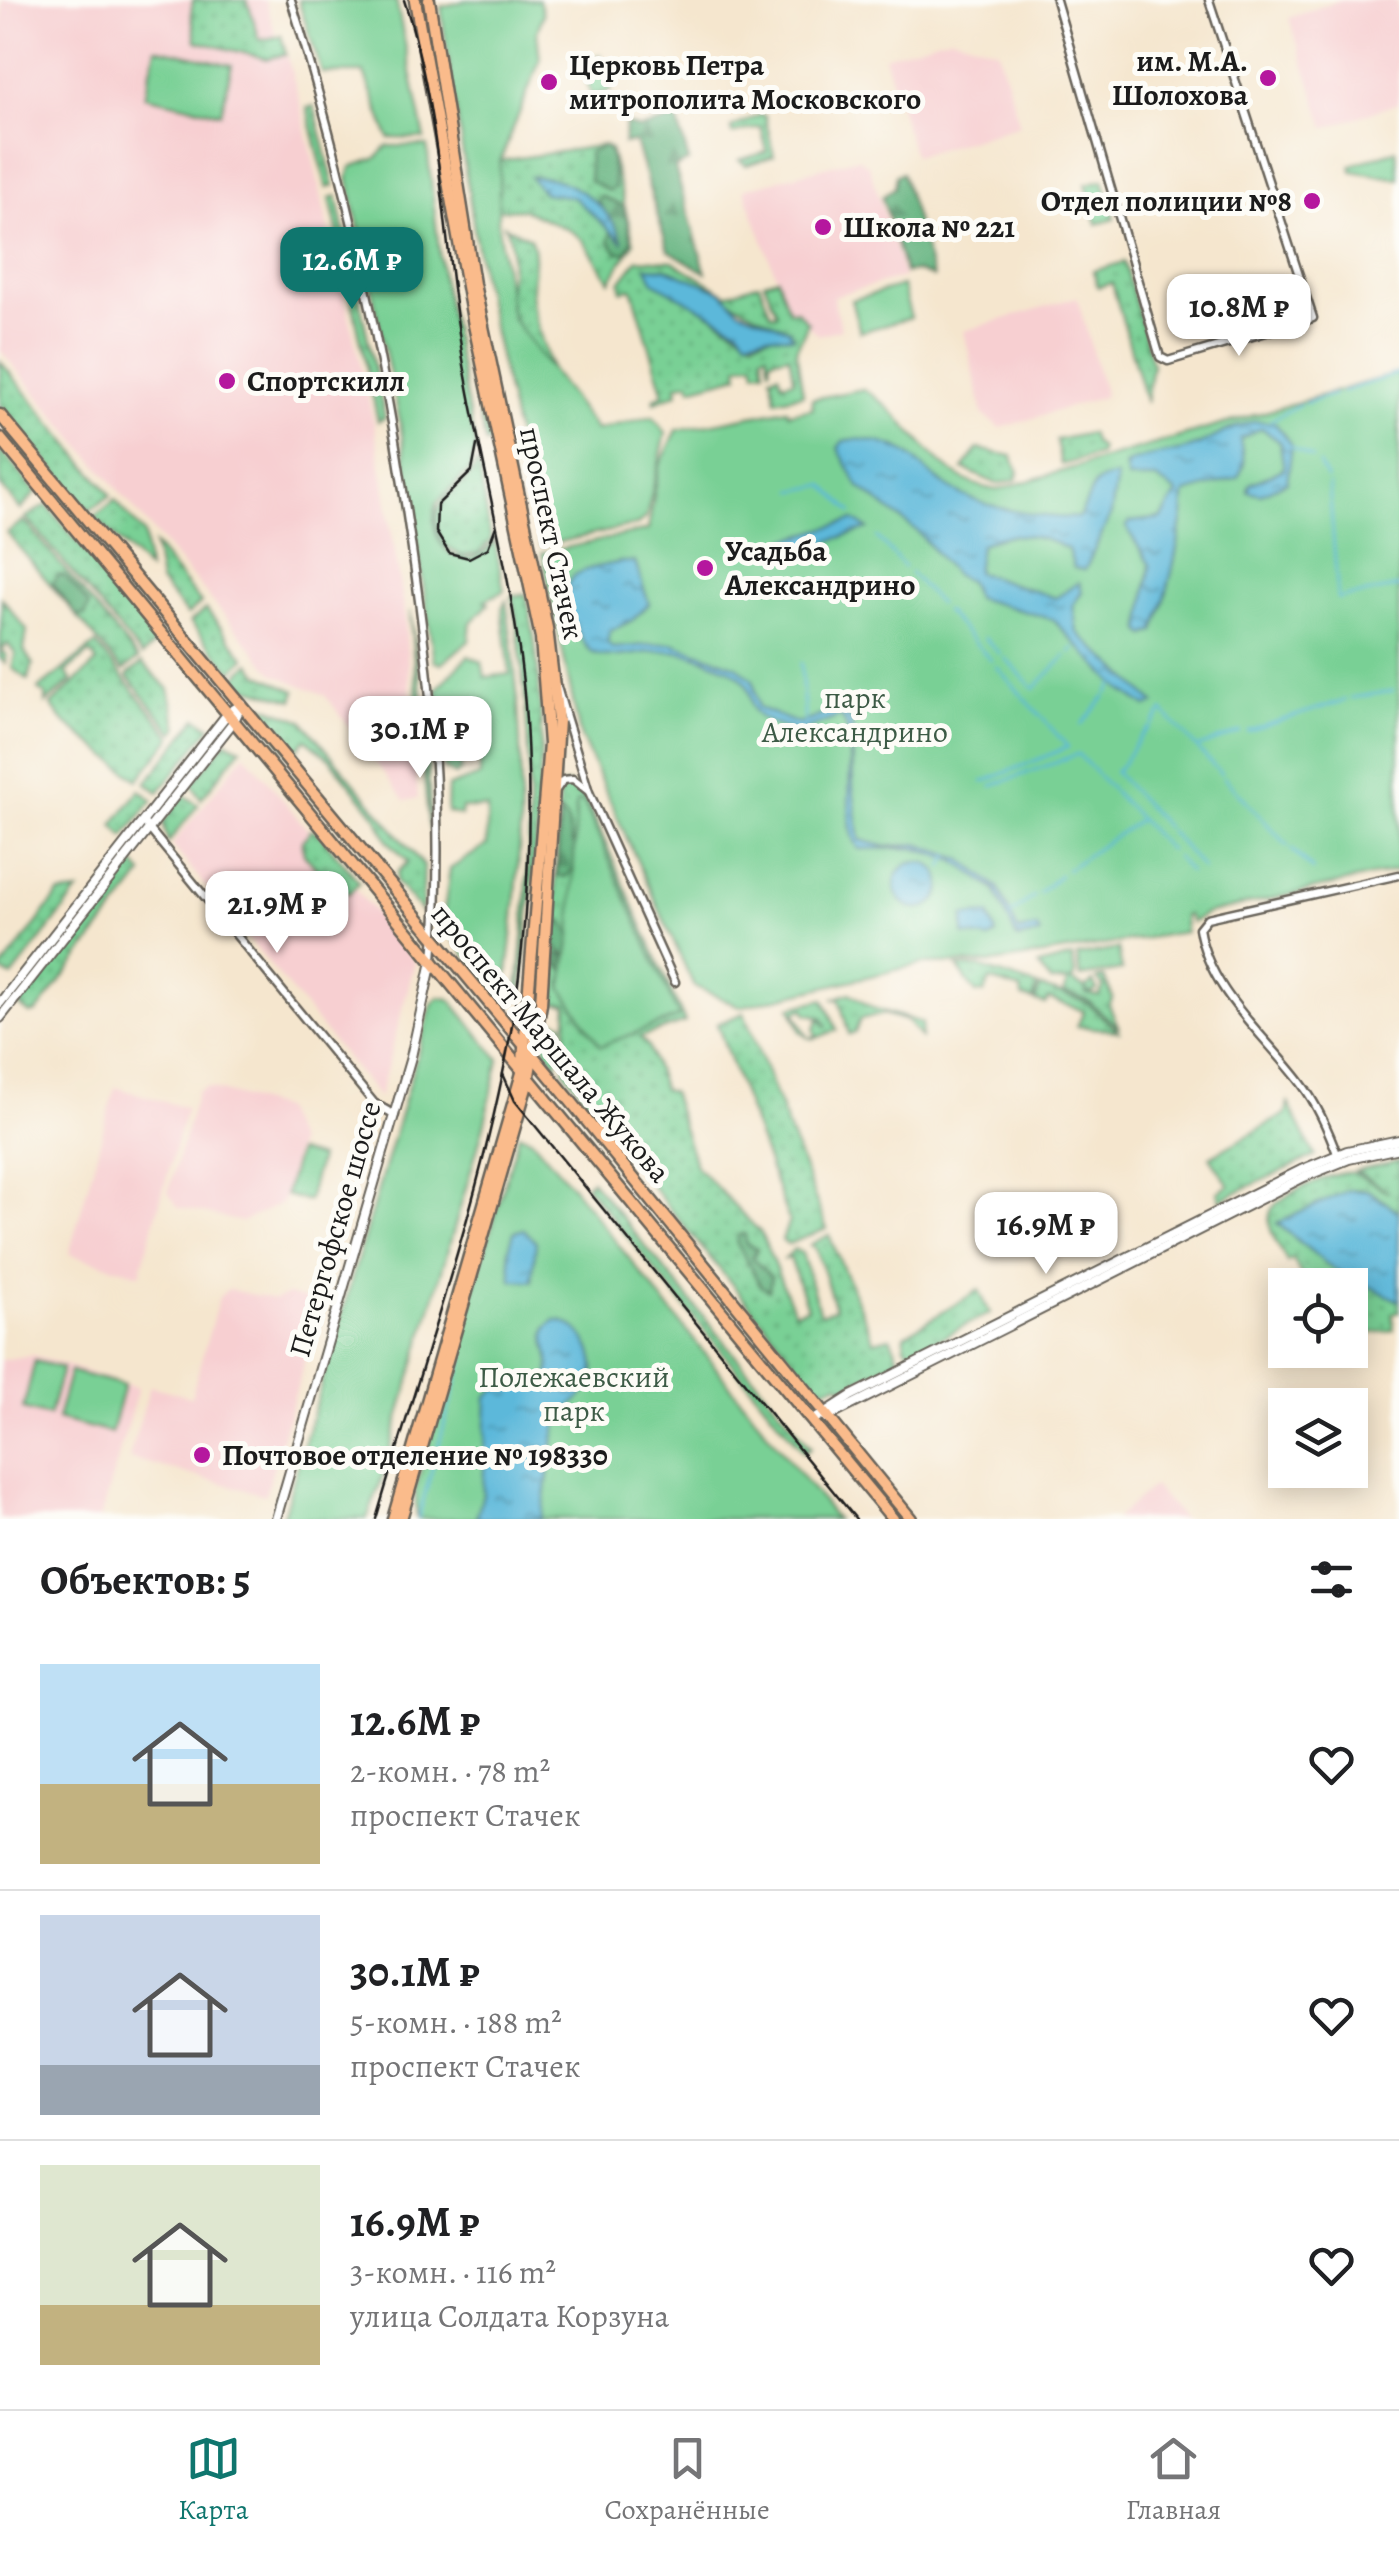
<!DOCTYPE html>
<html lang="ru">
<meta charset="utf-8">
<style>
body{margin:0;font-family:Alegreya,serif;background:#f2f2f2;color:#202124;height:100vh;display:flex;flex-direction:column;font-size:38px;white-space:nowrap}
*{box-sizing:border-box;margin:0}
p{font-size:32px;color:#757577}
.icon{flex:none;width:55px;height:55px;fill:none;stroke:currentColor;stroke-width:2;stroke-linecap:round;stroke-linejoin:round}
.map{position:relative;height:1519px;overflow:hidden}
.details{display:flex;flex-direction:column;background:#fff;flex:1}
.details>*{flex:none}
.fabs{position:absolute;left:1268px;top:1268px;display:grid;gap:20px}
.fabs a{display:grid;place-items:center;width:100px;height:100px;border-radius:0px;background:#fff;box-shadow:0 5px 25px #0003;font-size:50px}
.price{position:absolute;translate:-50% -85px;padding:0 22px;border-radius:20px;background:#fff;color:#222;font-size:32px;line-height:65px;filter:drop-shadow(0 2px 5px #0008)}
.price::after{content:'';position:absolute;left:50%;top:60px;width:30px;height:22px;margin-left:-15px;background:inherit;clip-path:polygon(0 0,100% 0,50% 100%)}
.price.current{background:#0f766e;color:#fff}
ul{padding:0;list-style:none}
li{display:flex;align-items:center;gap:30px;height:250px;padding:0 40px}
li+li{border-top:2px solid #e0e0e0}
li span{display:grid;place-items:center;flex:none;width:280px;height:200px;border-radius:0px;color:#555}
li>.icon{margin-inline-start:auto}
span .icon{width:120px;height:120px;fill:#fffc;stroke-width:1}
li b{font-size:42px}
h2{display:flex;justify-content:space-between;align-items:center;height:120px;padding:0 40px;font-size:42px}
.tab-bar{display:flex;justify-content:space-around;align-items:center;height:140px;border-top:2px solid #e0e0e0;background:#fff;font-size:28px;color:#757577}
.tab-bar a{display:grid;justify-items:center;gap:5px}
.tab-bar .current{color:#0f766e}
.map>svg:first-child{display:block}
.built{fill:#f7cfd1}
.grass{fill:url(#grass-dots);stroke:#4a7658;stroke-width:2.5;fill-rule:evenodd}
.forest{fill:url(#forest-firs);stroke:#3f674d;stroke-width:2.5}
.green{fill:#79d095;stroke:#4a7658;stroke-width:2.5}
.water{fill:url(#water-ripples);stroke:#3c6a7b;stroke-width:2.5}
.lines{fill:none;stroke-linecap:round;stroke-linejoin:round}
.stream{stroke:#5cb8da;stroke-width:2.5}
.minor-casing{stroke:#68635a;stroke-width:11}
.tertiary-casing{stroke:#68635a;stroke-width:12}
.primary-casing{stroke:#68635a;stroke-width:15}
.minor{stroke:#fff;stroke-width:6}
.tertiary{stroke:#fff;stroke-width:8}
.primary{stroke:#fabb8b;stroke-width:10}
.tram{stroke:#1c1c1c;stroke-width:2.5}
.poi-dot{fill:#b5179e;stroke:#fdfcf7;stroke-width:4}
.labels{text-anchor:middle;stroke-width:10;stroke-linejoin:round;paint-order:stroke}
.poi-label{font-size:30px;font-weight:bold;fill:#1c1c1c;stroke:#fdfcf7;text-anchor:start}
.street-label{font-size:30px;fill:#1c1c1c;stroke:#fdfcf7}
.park-label{font-size:30px;fill:#3d5b46;stroke:#fdfcf7}
</style>
<div class="map">
<svg width="1399" height="1519" viewBox="0 0 1399 1519">
<defs>
<pattern id="grass-dots" width="8" height="8" patternUnits="userSpaceOnUse" patternTransform="scale(2.5)"><rect width="8" height="8" fill="#79d095"/><path d="M2 2h.1M6 6h.1" fill="none" stroke="#68b280" stroke-width="1.8" stroke-linecap="round"/></pattern>
<pattern id="forest-firs" width="22" height="20" patternUnits="userSpaceOnUse" patternTransform="scale(2.5)"><rect width="22" height="20" fill="#62b27e"/><path d="M5 1l3.5 6h-7zM16 11l3.5 6h-7z" fill="#509066"/></pattern>
<pattern id="water-ripples" width="26" height="14" patternUnits="userSpaceOnUse" patternTransform="scale(2.5)"><rect width="26" height="14" fill="#5cb8da"/><path d="M2 4q2-2 4 0t4 0M15 11q2-2 4 0t4 0" fill="none" stroke="#4b95b0"/></pattern>
</defs>
<rect width="100%" height="100%" fill="#fdfcf7"/>
<filter id="ink" filterUnits="userSpaceOnUse"><feTurbulence type="fractalNoise" baseFrequency=".01" numOctaves="2"/><feDisplacementMap in="SourceGraphic" scale="20" xChannelSelector="R" yChannelSelector="G"/><feConvolveMatrix kernelMatrix="1 2 1 2 8 2 1 2 1" color-interpolation-filters="sRGB"/></filter>
<filter id="wash" filterUnits="userSpaceOnUse"><feTurbulence type="fractalNoise" baseFrequency=".0048" numOctaves="4" result="noise"/><feDisplacementMap in="SourceGraphic" scale="40" xChannelSelector="R" yChannelSelector="G"/><feGaussianBlur stdDeviation="2.25" result="paint"/><feColorMatrix in="noise" values="0 0 0 0 0 0 0 0 0 0 0 0 0 0 0 0 0 1.4 0 .05"/><feComposite in="paint" operator="in"/></filter>
<g filter="url(#wash)">
<rect width="100%" height="100%" fill="#f5e6ce"/>
<g class="built">
<path d="M2 0H265L276 35 281 34 299 99 374 423 404 607 418 798 405 801 325 695 274 674 0 350Z"/>
<path d="M1340 0H1397L1399 103 1325 128 1289 18Z"/>
<path d="M951 36 998 50 1020 125 914 156 884 56Z"/>
<path d="M858 158 869 166 904 277 833 296 841 329 819 335 789 311 744 189Z"/>
<path d="M1077 297 1105 396 1001 428 983 415 964 331Z"/>
<path d="M245 753 415 962 379 1098 172 845Z"/>
<path d="M115 1087 186 1108 140 1274 69 1254Z"/>
<path d="M207 1087 282 1109 297 1143 282 1203 242 1222 178 1207 168 1192 197 1092Z"/>
<path d="M228 1289 274 1300 288 1295 322 1303 265 1495 129 1458 150 1386 191 1397 219 1297Z"/>
<path d="M33 1355 138 1388 100 1519H0V1360Z"/>
<path d="M1153 1486 1183 1519H1115Z"/>
</g>
<g class="grass">
<path d="M193 0H247L260 40 281 36 286 54 268 59 196 41 191 13Z"/>
<path d="M314 106 334 186 327 188 307 108Z"/>
<path d="M760 115 765 116 774 156 746 165 739 160 767 152 761 127 732 134 731 128Z"/>
<path d="M604 145 610 149 634 243 610 281 583 240 571 231 523 209 479 211V164Z"/>
<path d="M1103 180 1115 219 1097 224 1086 184Z"/>
<path d="M337 196 385 418 378 421 330 198Z"/>
<path d="M505 226 530 238C539 257 530 279 532 300 535 325 544 345 551 368 539 352 518 333 512 315 502 287 520 251 505 226Z"/>
<path d="M638 259 672 261 727 294 759 283 771 314 777 313 764 282 777 278 789 311 796 310 808 323 796 350 803 394 776 400 771 375 779 373 782 383 794 380 789 355 771 359 770 369 767 353 762 354 765 370 756 371 754 362 738 366 739 375 691 388 689 382 677 385 678 393 655 402 654 398 664 394 632 288 622 291 620 282ZM667 269C711 286 745 312 789 329L753 341 680 295Z"/>
<path d="M1124 262 1152 364 1146 403 1112 283 1098 287 1093 271Z"/>
<path d="M0 361 111 495 89 511 0 404Z"/>
<path d="M478 365 493 442 486 444 467 367Z"/>
<path d="M1090 433 1094 444 1101 448 1099 455 1061 465 1056 440Z"/>
<path d="M0 449 36 492 21 510 0 485Z"/>
<path d="M978 449 1012 456 1019 472 1016 480 997 484 963 469Z"/>
<path d="M478 461 491 540 479 553 462 556 442 543C420 493 466 496 478 461Z"/>
<path d="M115 500 144 534 148 570 94 517Z"/>
<path d="M47 505 159 640 142 656 26 517Z"/>
<path d="M24 520 138 659 123 671 7 533Z"/>
<path d="M154 545 201 603 187 615 160 582Z"/>
<path d="M526 594C557 730 532 862 521 999L517 998C533 864 535 729 512 596Z"/>
<path d="M2 598 27 630 24 651 33 664 28 680 12 668 15 653 8 644 1 650 7 655 5 663 0 658Z"/>
<path d="M206 609 245 658 232 672 190 622Z"/>
<path d="M410 611 426 722 431 835 428 822Z"/>
<path d="M96 644 172 737 138 780 63 721 51 705 97 662 90 653 66 672 72 681 46 703V695L38 689Z"/>
<path d="M142 663 169 689 178 728 174 733 127 676Z"/>
<path d="M250 663 260 675 296 691 293 700 240 686 234 679Z"/>
<path d="M259 704 302 720 424 866 422 912 396 882 397 872 408 862 388 841 377 818 329 758 306 739 295 752 302 760H294L255 711Z"/>
<path d="M197 718 211 727 159 792 146 783Z"/>
<path d="M447 729 459 734 461 770 455 775 444 768 442 738Z"/>
<path d="M226 741 241 748 201 799 192 784Z"/>
<path d="M570 784 585 797 685 1022 640 1037 648 1046 663 1090 671 1092 696 1166 761 1233 794 1312 807 1308 790 1258 785 1259 794 1249 802 1253 820 1314 835 1309 816 1249 810 1245 829 1235 874 1341 890 1337 900 1359 843 1388 839 1383 821 1390 815 1385 665 1203 564 1070 568 1004 551 1003 559 795 563 785Z"/>
<path d="M140 790 153 800 124 837 113 825Z"/>
<path d="M184 795 198 805 168 843 163 823Z"/>
<path d="M311 830 317 831 359 882 350 893 336 891 304 854 302 841Z"/>
<path d="M133 862 143 874 37 1012 30 1014 19 1005Z"/>
<path d="M78 892 12 977 0 971 59 894Z"/>
<path d="M957 967H979L1037 986 1033 1000 1022 997 1021 990 990 980 985 993H976Z"/>
<path d="M1104 977 1113 998 1109 1005 1119 1028 1087 1000 1064 993 1068 980 1085 988 1093 982 1097 990 1090 994 1085 989 1086 994 1100 996 1103 986 1097 979Z"/>
<path d="M1040 987 1086 1002 1118 1031 1077 1026 1084 1011 1049 999 1045 1004 1035 1001Z"/>
<path d="M850 993 873 1008 922 1023 921 1038 907 1021 884 1014 860 1019 855 1033 849 1034 839 999H833Z"/>
<path d="M824 999 837 1030 814 1039 810 1038 817 1036 814 1030 819 1018 827 1028 822 1017 807 1014 804 1009 795 1012 808 1037 801 1032 791 1007Z"/>
<path d="M744 1013 827 1229 788 1244 782 1240 789 1221 717 1024Z"/>
<path d="M547 1018 563 1023 556 1067 545 1050Z"/>
<path d="M1288 1103 1315 1156 1220 1200 1218 1192 1229 1185 1210 1157 1286 1114Z"/>
<path d="M1399 1161V1212L1369 1191 1356 1189 1277 1223 1330 1267 1399 1301V1312L1392 1313 1394 1330 1350 1336V1285H1306L1293 1259 1287 1262C1280 1248 1264 1227 1271 1211 1276 1196 1340 1168 1354 1173 1366 1178 1377 1187 1389 1192L1356 1171Z"/>
<path d="M591 1180 811 1447 804 1452 585 1185Z"/>
<path d="M979 1290 990 1313 911 1353 904 1345 905 1335Z"/>
</g>
<g class="forest">
<path d="M677 119 689 161 675 168 706 273 668 250 635 142 623 144 626 124 639 129Z"/>
<path d="M604 146 610 153 615 188 609 191 590 181 588 153Z"/>
<path d="M902 173 933 277 915 271 905 273 882 197 894 188 896 175Z"/>
<path d="M601 196 623 206 632 240 626 253 617 252 609 241 611 232 622 240 597 200Z"/>
<path d="M58 575 65 576 89 605 85 616 76 615 52 583Z"/>
<path d="M560 812 567 820 572 843 577 845 662 979 668 997 568 972 556 964V954L568 956 556 948 551 929 563 920 572 936 575 867 566 877 557 876Z"/>
<path d="M740 1234H745L746 1244 757 1249 752 1258 771 1277 769 1291 761 1286 736 1242Z"/>
</g>
<g class="green">
<path d="M298 0H396L425 139 389 138 364 73H322Z"/>
<path d="M467 0H539L543 14 537 32 540 60 500 162 498 225 512 318 596 430 653 416 666 433 646 518 637 525 541 546 481 274 443 24 441 7Z"/>
<path d="M156 48 232 65 221 113 145 96Z"/>
<path d="M601 55 611 91 591 96 582 60Z"/>
<path d="M387 146H427L442 276 476 449 469 471 437 502C422 544 465 581 495 541L504 591 485 600 489 604 471 622 469 641 441 664 434 661 400 422 348 178 351 167 377 158Z"/>
<path d="M1396 150 1399 179 1352 171 1351 165Z"/>
<path d="M902 286 911 318 860 332 851 300Z"/>
<path d="M1399 373V870L1205 914 1191 923 1188 915 1184 916 1185 932 993 963 921 964 740 1007 694 986 580 735 542 553 648 530 659 467 677 430 787 409 789 413 813 408 812 399 863 389C914 419 933 481 997 490Z"/>
<path d="M506 601C529 743 523 864 504 1003L442 925 450 869 487 845V808H462L461 816 447 812 448 787 480 776 478 729 470 719 441 717 437 689 468 656 482 662 485 677 510 674 502 608Z"/>
<path d="M583 801 679 1017 600 1046 562 988 571 936 576 803Z"/>
<path d="M1118 949 1122 970 1080 977 1077 956Z"/>
<path d="M1072 957 1075 974 1072 981 1051 982 1038 966Z"/>
<path d="M439 997 450 999 499 1059 485 1122 380 1484 367 1519H282L432 1004Z"/>
<path d="M519 1134 531 1138 575 1190 836 1519H417L415 1490Z"/>
<path d="M297 1152 319 1158 308 1201 285 1195Z"/>
<path d="M35 1361 62 1368 49 1416 23 1409Z"/>
<path d="M70 1371 124 1385 111 1433 57 1419Z"/>
</g>
<g class="water">
<path d="M530 177C567 174 611 206 622 241L573 197 544 193Z"/>
<path d="M647 267 667 269 721 291 740 310 789 329 793 337 767 335 747 339 740 330 654 282Z"/>
<path d="M1257 421 1275 423 1292 446 1287 482 1261 494 1248 491 1250 484 1284 469 1280 443 1262 428 1240 439 1244 464 1238 478 1185 493C1182 502 1185 507 1183 516 1177 554 1167 595 1155 631L1146 635 1141 631 1150 565 1126 527 1130 522 1162 518 1177 493 1156 479H1128L1125 465C1148 453 1174 455 1196 446 1217 437 1234 425 1257 421Z"/>
<path d="M855 439C923 445 907 465 957 492 984 508 1050 520 1079 517 1092 498 1088 476 1117 477L1111 514 1085 570 1074 568 1068 549C1040 535 1008 529 980 545L976 572 1056 598 1079 582 1082 592 1073 605 1077 632 1155 703 1147 707 1120 689 1052 619 976 598 969 582 954 574 917 531 859 487 838 448 843 441Z"/>
<path d="M854 520 868 529 787 554 780 550 784 540Z"/>
<path d="M620 562H635L649 604 633 620 610 631 607 642 612 648 672 643 737 666 753 680 759 708 799 724 830 712 844 713 852 722 853 788 860 840 887 847 918 844 961 859 998 887 1018 931 1037 928 1040 934 1017 939 995 890 955 861 914 848 859 849C836 815 863 746 841 716L799 732C786 727 765 724 756 713 750 706 752 699 749 691 744 671 717 664 699 657 654 640 625 666 591 652 578 636 553 593 574 576 585 567 607 566 620 562Z"/>
<circle cx="918" cy="885" r="23"/>
<path d="M989 914 996 934 990 939 964 935V916Z"/>
<path d="M1349 1190 1369 1191 1399 1212V1301L1330 1267 1277 1223Z"/>
<path d="M524 1229 536 1242 532 1281 512 1280 509 1249 514 1232Z"/>
<path d="M555 1320C583 1322 603 1362 590 1385 582 1401 563 1408 557 1427 548 1457 548 1489 541 1519H476L483 1494 487 1396 507 1380 532 1382 548 1376C557 1354 532 1336 555 1320Z"/>
</g>
<g class="lines">
<g class="stream">
<path d="M1341 392 1399 373"/>
<path d="M1305 403 1334 394"/>
<path d="M1270 421 1300 404"/>
<path d="M1292 447 1312 458"/>
<path d="M1319 464 1327 480"/>
<path d="M1329 485 1338 599 1399 587"/>
<path d="M794 491 824 485 852 512"/>
<path d="M877 537 904 567"/>
<path d="M910 573 939 604"/>
<path d="M945 611 991 660"/>
<path d="M985 638 1000 654"/>
<path d="M1070 652 1075 647"/>
<path d="M1005 658 1034 689 1066 656"/>
<path d="M801 663 805 727"/>
<path d="M1107 694 1114 684"/>
<path d="M1351 698 1393 691"/>
<path d="M1153 724 1163 711 1221 774"/>
<path d="M1081 725 1105 697"/>
<path d="M1150 727C1131 744 1129 760 1115 772L1166 827"/>
<path d="M1248 731 1345 700"/>
<path d="M1199 747 1240 732"/>
<path d="M1224 778 1288 846"/>
<path d="M983 782 1068 747 996 666"/>
<path d="M992 786 1078 754 1169 850"/>
<path d="M1169 830 1203 869"/>
<path d="M1291 849 1313 870"/>
<path d="M1176 857 1189 872"/>
<path d="M943 867 949 855"/>
<path d="M1066 870 1140 819"/>
<path d="M1039 893 1060 875"/>
<path d="M1010 915 1034 896"/>
<path d="M418 1519 464 1354"/>
</g>
</g>
</g>
<g filter="url(#ink)">
<g class="lines">
<defs>
<g id="minor">
<path d="M291 0C343 166 380 337 406 509 429 660 446 808 433 960"/>
<path d="M1056 0 1160 357 1168 361 1313 318 1209 0"/>
<path d="M557 687 589 792 675 982"/>
<path d="M556 790 563 780 573 779 588 791"/>
<path d="M146 825 374 1103 395 1115"/>
<path d="M1339 1159C1330 1134 1317 1104 1301 1083 1264 1034 1209 991 1199 928L1207 918 1399 875"/>
</g>
<g id="tertiary">
<path d="M0 1003 228 713 242 704"/>
<path d="M0 1018 234 721 242 704"/>
<path d="M826 1418 1304 1177 1349 1159 1399 1148"/>
<path d="M812 1421 851 1396 1301 1170 1347 1151 1399 1140"/>
<path d="M276 1519 411 1057 432 961"/>
</g>
<g id="primary">
<path d="M0 415 569 1099 911 1519"/>
<path d="M0 438 893 1519"/>
<path d="M393 1519 522 1073 549 744 541 638 474 325 415 0"/>
<path d="M401 1519 528 1081 541 1004 558 720 547 628 474 284 429 0"/>
</g>
</defs>
<use href="#minor" class="minor-casing"/>
<use href="#tertiary" class="tertiary-casing"/>
<use href="#primary" class="primary-casing"/>
<use href="#minor" class="minor"/>
<use href="#tertiary" class="tertiary"/>
<use href="#primary" class="primary"/>
<g class="tram">
<path d="M477 445 472 471 437 505 436 532 449 553 469 558 488 548 496 526"/>
<path d="M503 1074 515 1101 856 1519"/>
<path d="M376 1519C423 1358 482 1196 511 1031 528 929 532 824 526 721 519 596 482 476 462 353 443 236 441 113 404 0"/>
</g>
</g>
</g>
<g class="poi-dot">
<circle cx="1268" cy="78" r="10"/>
<circle cx="549" cy="82" r="10"/>
<circle cx="1312" cy="201" r="10"/>
<circle cx="823" cy="227" r="10"/>
<circle cx="227" cy="381" r="10"/>
<circle cx="705" cy="568" r="10"/>
<circle cx="202" cy="1455" r="10"/>
</g>
<g class="labels">
<g class="poi-label">
<text x="1248" y="71" text-anchor="end">им. М.А.<tspan x="1248" dy="34">Шолохова</tspan></text>
<text x="569" y="75">Церковь Петра<tspan x="569" dy="34">митрополита Московского</tspan></text>
<text x="1292" y="211" text-anchor="end">Отдел полиции №8</text>
<text x="843" y="237">Школа № 221</text>
<text x="247" y="391">Спортскилл</text>
<text x="725" y="561">Усадьба<tspan x="725" dy="34">Александрино</tspan></text>
<text x="222" y="1465">Почтовое отделение № 198330</text>
</g>
<g class="street-label">
<text transform="translate(552 533) rotate(78)" y="10">проспект Стачек</text>
<text transform="translate(551 1043) rotate(50)" y="10">проспект Маршала Жукова</text>
<text transform="translate(335 1229) rotate(-74)" y="10">Петергофское шоссе</text>
</g>
<g class="park-label">
<text x="855" y="708">парк<tspan x="855" dy="34">Александрино</tspan></text>
<text x="574" y="1387">Полежаевский<tspan x="574" dy="34">парк</tspan></text>
</g>
</g>
</svg>
<div class="fabs">
<a><svg class="icon" aria-label="locate" viewBox="0 0 24 24"><circle cx="12" cy="12" r="6"/><path d="M12 2v4M12 18v4M2 12h4M18 12h4"/></svg></a>
<a><svg class="icon" aria-label="layers" viewBox="0 0 24 24"><path d="M12 4l9 5-9 5-9-5zM3 14l9 5 9-5"/></svg></a>
</div>
<b class="price current" style="left:352px;top:312px">12.6M ₽</b>
<b class="price" style="left:1239px;top:359px">10.8M ₽</b>
<b class="price" style="left:420px;top:781px">30.1M ₽</b>
<b class="price" style="left:277px;top:956px">21.9M ₽</b>
<b class="price" style="left:1046px;top:1277px">16.9M ₽</b>
</div>
<section class="details">
<h2>Объектов: 5<svg class="icon" aria-label="filters" viewBox="0 0 24 24"><path d="M4 7h16M4 17h16"/><circle cx="9" cy="7" r="2"/><circle cx="15" cy="17" r="2"/></svg></h2>
<ul>
<li><span style="background:linear-gradient(#bfe0f5 60%,#c2b280 0)"><svg class="icon" aria-label="home" viewBox="0 0 24 24"><path d="M3 11l9-7 9 7M6 9v11h12V9"/></svg></span><div><b>12.6M ₽</b><p>2-комн. · 78 m²</p><p>проспект Стачек</p></div><svg class="icon" aria-label="heart" viewBox="0 0 24 24"><path d="M12 20l-8-8c-3-5 5-10 8-4 3-6 11-1 8 4z"/></svg></li>
<li><span style="background:linear-gradient(#c9d6e8 75%,#9aa5b1 0)"><svg class="icon" aria-label="home" viewBox="0 0 24 24"><path d="M3 11l9-7 9 7M6 9v11h12V9"/></svg></span><div><b>30.1M ₽</b><p>5-комн. · 188 m²</p><p>проспект Стачек</p></div><svg class="icon" aria-label="heart" viewBox="0 0 24 24"><path d="M12 20l-8-8c-3-5 5-10 8-4 3-6 11-1 8 4z"/></svg></li>
<li><span style="background:linear-gradient(#dfe7d0 70%,#c2b280 0)"><svg class="icon" aria-label="home" viewBox="0 0 24 24"><path d="M3 11l9-7 9 7M6 9v11h12V9"/></svg></span><div><b>16.9M ₽</b><p>3-комн. · 116 m²</p><p>улица Солдата Корзуна</p></div><svg class="icon" aria-label="heart" viewBox="0 0 24 24"><path d="M12 20l-8-8c-3-5 5-10 8-4 3-6 11-1 8 4z"/></svg></li>
</ul>
</section>
<nav class="tab-bar">
<a class="current"><svg class="icon" aria-label="map" viewBox="0 0 24 24"><path d="M3 6l6-2 6 2 6-2v14l-6 2-6-2-6 2zM9 4v14M15 6v14"/></svg>Карта</a>
<a><svg class="icon" aria-label="saved" viewBox="0 0 24 24"><path d="M7 4h10v16l-5-4-5 4z"/></svg>Сохранённые</a>
<a><svg class="icon" aria-label="home" viewBox="0 0 24 24"><path d="M3 11l9-7 9 7M6 9v11h12V9"/></svg>Главная</a>
</nav>
